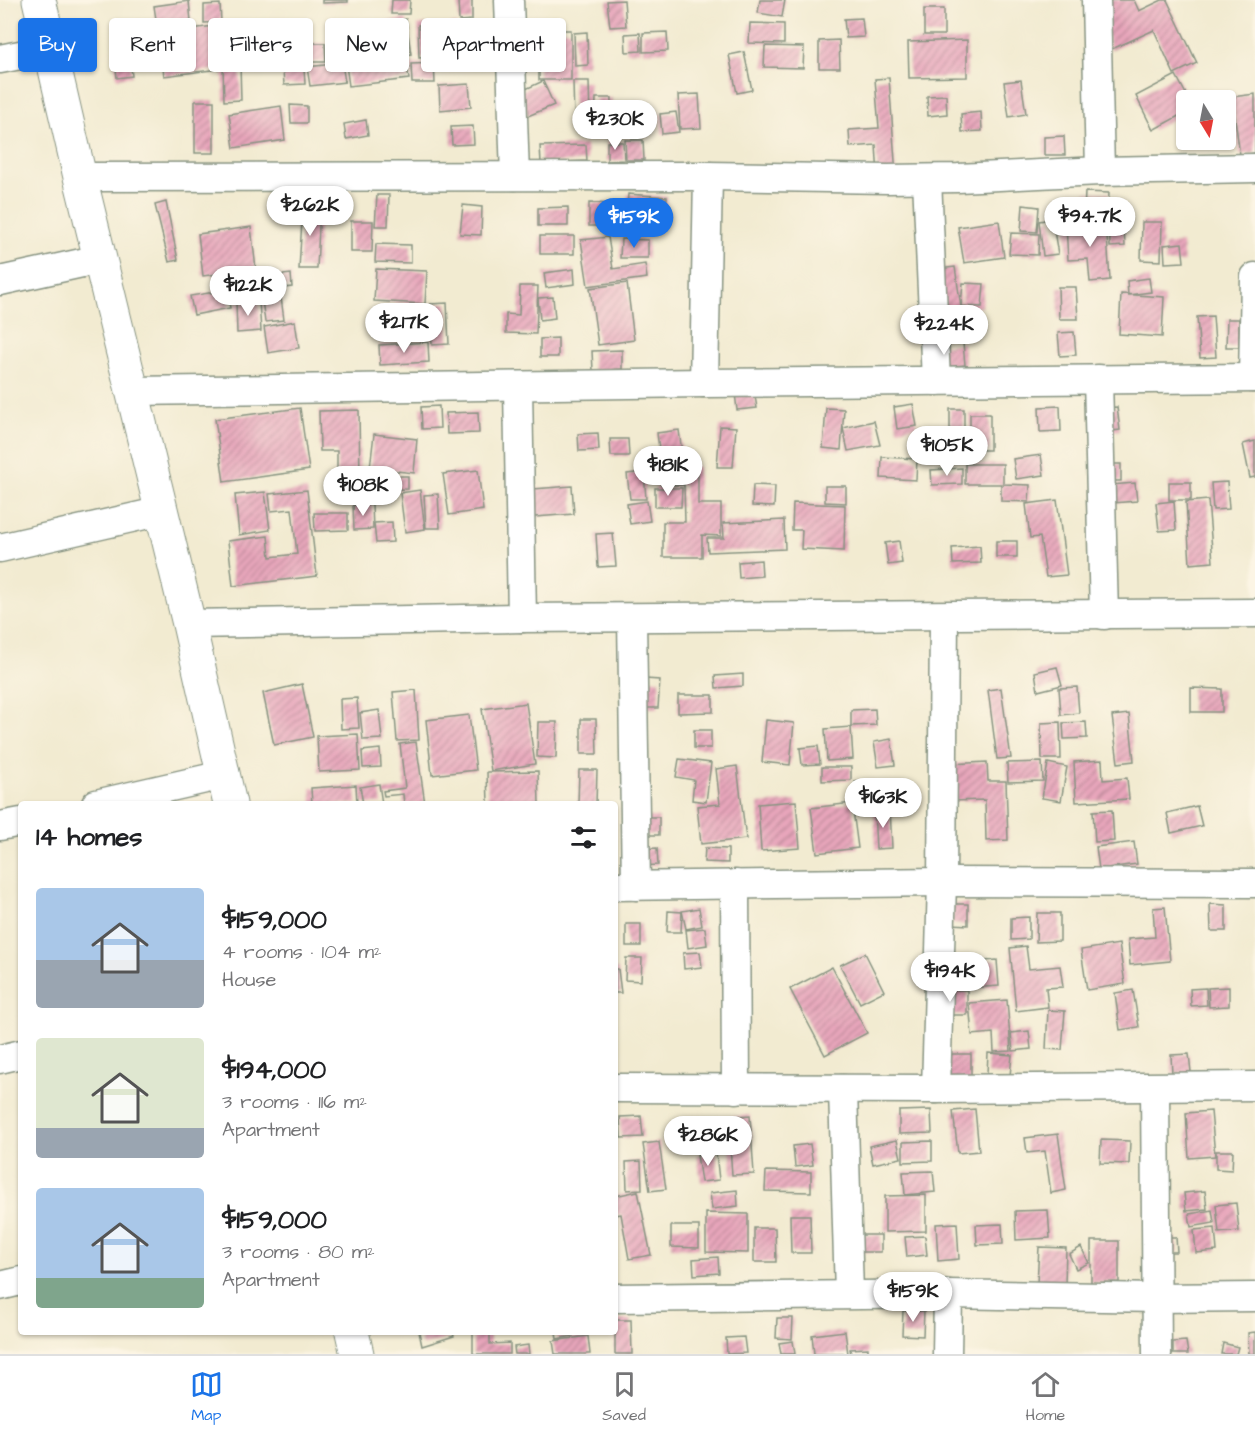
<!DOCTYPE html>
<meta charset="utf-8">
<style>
body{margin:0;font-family:"Architects Daughter",sans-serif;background:#f2f2f2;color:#202124;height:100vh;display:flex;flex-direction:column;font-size:22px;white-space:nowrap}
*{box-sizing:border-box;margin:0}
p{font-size:20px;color:#757577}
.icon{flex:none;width:33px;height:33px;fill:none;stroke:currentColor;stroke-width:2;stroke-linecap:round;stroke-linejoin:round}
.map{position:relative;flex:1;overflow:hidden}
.drawer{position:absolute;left:18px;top:801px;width:600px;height:534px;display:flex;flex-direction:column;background:#fff;border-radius:6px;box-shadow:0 2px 4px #0004}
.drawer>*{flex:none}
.hud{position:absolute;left:18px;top:18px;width:600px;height:54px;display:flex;gap:12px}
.needle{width:39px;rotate:170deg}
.buttons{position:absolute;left:1176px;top:90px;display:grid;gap:12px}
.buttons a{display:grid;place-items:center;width:60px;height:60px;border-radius:6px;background:#fff;box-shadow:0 2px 4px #0004;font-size:30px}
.price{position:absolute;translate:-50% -51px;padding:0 14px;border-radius:21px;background:#fff;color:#222;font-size:20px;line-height:39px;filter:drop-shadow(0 2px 3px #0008)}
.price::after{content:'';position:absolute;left:50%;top:36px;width:18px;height:14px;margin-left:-9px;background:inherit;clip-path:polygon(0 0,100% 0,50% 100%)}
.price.active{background:#1a73e8;color:#fff}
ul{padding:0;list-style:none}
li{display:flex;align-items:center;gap:18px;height:150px;padding:0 18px}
li span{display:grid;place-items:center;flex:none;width:168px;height:120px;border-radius:6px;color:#555}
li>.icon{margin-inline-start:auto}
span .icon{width:72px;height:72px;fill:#fffc;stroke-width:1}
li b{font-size:26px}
h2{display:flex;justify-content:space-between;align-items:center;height:72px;padding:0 18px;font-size:26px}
.chip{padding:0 21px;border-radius:6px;background:#fff;box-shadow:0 2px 4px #0004;font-size:21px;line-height:54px}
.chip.active{background:#1a73e8;color:#fff}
.dock{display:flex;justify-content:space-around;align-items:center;height:84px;border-top:2px solid #e0e0e0;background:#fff;font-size:16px;color:#757577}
.dock a{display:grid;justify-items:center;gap:3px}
.dock .active{color:#1a73e8}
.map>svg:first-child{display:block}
.building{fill:url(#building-hatch)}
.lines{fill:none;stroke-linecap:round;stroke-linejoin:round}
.minor-casing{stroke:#889482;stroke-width:31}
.tertiary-casing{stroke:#889482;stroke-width:35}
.minor{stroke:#fff;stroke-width:28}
.tertiary{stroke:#fff;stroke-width:33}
</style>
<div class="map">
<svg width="1255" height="1354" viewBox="0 0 1255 1354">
<defs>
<pattern id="building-hatch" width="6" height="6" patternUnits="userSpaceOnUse" patternTransform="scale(1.5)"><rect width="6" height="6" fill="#e8a6bb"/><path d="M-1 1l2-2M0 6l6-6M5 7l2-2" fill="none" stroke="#b89"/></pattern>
</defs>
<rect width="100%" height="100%" fill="#fcf5e5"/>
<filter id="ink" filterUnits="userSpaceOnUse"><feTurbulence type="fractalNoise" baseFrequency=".0167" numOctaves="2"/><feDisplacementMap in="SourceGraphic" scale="12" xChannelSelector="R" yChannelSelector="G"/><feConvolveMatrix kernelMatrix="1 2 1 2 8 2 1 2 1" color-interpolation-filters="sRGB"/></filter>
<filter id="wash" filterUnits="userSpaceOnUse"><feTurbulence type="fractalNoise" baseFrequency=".008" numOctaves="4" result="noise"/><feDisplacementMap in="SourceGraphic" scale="24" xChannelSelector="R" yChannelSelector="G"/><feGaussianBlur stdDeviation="1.35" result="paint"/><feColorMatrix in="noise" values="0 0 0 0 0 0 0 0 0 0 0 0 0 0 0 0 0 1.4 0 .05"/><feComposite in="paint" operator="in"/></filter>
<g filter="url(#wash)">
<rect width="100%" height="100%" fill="#f2ebd1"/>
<g id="blocks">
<g class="building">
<path d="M322 0H348V2L322 3Z"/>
<path d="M392 0H410L409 14H391Z"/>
<path d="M458 0H472V20L459 21Z"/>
<path d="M624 0 626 26 610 27 607 1Z"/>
<path d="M760 0H785L782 17 758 13Z"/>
<path d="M1099 0H1134L1139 11 1162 0H1167L1197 63 1174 74 1154 30 1110 50Z"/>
<path d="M189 1 191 21 157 26 154 6Z"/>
<path d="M220 4 221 22 204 23V5Z"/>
<rect x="924" y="9" width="20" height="26"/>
<path d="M862 18 864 37 846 38 844 19Z"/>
<path d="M406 19 411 54 374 59 369 24Z"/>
<path d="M541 23 545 58 524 60 521 25Z"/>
<path d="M750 23 784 24V44L749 43Z"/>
<path d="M456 24 457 56 419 58 418 25Z"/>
<path d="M214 26 220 69 164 76 158 33Z"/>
<path d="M303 27 305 60 306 43H325L326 62H305V66L285 68 283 28Z"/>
<path d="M276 30 277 63 240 64 241 100 224 101 222 31Z"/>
<path d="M551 30H571V80H539V61H551Z"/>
<path d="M587 32 588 65 575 66 574 33Z"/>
<path d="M667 32 668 51 643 52V33Z"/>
<path d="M640 33 641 51 626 52 625 34Z"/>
<path d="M839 40 840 68H819V41Z"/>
<path d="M967 40V77L909 78 908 42Z"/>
<path d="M367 41 370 62 406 57 409 79 349 86 343 44Z"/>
<path d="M765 46 804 47 803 68 764 67Z"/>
<path d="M129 50 132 76 117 78 114 51Z"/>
<path d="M744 52 752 90 737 93 729 55Z"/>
<path d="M342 63 345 82 310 86 307 67Z"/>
<path d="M434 63 435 83H412L411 64Z"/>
<path d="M304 68 305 84 284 85 283 70Z"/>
<path d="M1176 75 1189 100H1186V112L1153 130 1136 96Z"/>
<path d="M889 78 896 175 878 177 876 145 850 147 849 130 879 128 875 79Z"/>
<path d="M1021 80 1026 114 1009 117 1004 82Z"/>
<path d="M543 81 554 105 528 116 517 93Z"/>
<path d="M573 81H589L590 120H574Z"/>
<path d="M469 84 471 107 440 110 439 86Z"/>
<path d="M699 94 701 128 680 129 678 95Z"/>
<path d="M1255 94V153L1240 155 1232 97Z"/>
<path d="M946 95 947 114 928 116 927 96Z"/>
<path d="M596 98H612L611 119H595Z"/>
<rect x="195" y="101" width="19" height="52"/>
<path d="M290 105 307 106V123H291Z"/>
<path d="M281 106 285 140 234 148 229 114Z"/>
<path d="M676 112 679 132 662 134 660 114Z"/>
<path d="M981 112 982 131 962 132 961 114Z"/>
<path d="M366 120 368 135 346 139 344 124Z"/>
<path d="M473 126 474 144 452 145 451 127Z"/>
<path d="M1064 136 1065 155H1044V137Z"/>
<path d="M625 140H643L644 160H626Z"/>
<path d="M607 142H623L624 160 607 161Z"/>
<path d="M586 145 587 161 541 163 540 146Z"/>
<path d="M1085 192 1109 193 1108 212H1084Z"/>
<path d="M628 194 667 197 665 223 626 220Z"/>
<path d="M377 195H389L388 226H375Z"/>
<path d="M166 202 178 260 169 262 155 205Z"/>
<path d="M589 203 622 204V226H589Z"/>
<path d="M303 204 320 205 317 269H299Z"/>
<path d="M463 205 482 207 481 235 460 234Z"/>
<path d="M1023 205 1039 207 1037 232 1021 231Z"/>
<path d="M568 207V226H538V208Z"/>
<path d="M1109 211H1123L1125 246 1110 247Z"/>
<path d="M1052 219 1058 254 1043 256 1039 221Z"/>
<path d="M351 221H373L372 252H351Z"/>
<path d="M999 221 1004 257 964 263 958 227Z"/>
<path d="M1106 222 1110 280 1090 282 1088 259 1068 260 1066 225Z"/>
<path d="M1142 222H1162L1161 261 1141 260Z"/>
<path d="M251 227 256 269 203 276 198 234Z"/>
<path d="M1011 233 1039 234 1038 255 1009 254Z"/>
<rect x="540" y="236" width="34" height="18"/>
<path d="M608 237 613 269 645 264 647 278 588 286 581 240Z"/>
<path d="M621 239 648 240V258H620Z"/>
<path d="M1182 243 1184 262 1165 263 1164 245Z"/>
<path d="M376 244 411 245V263L375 262Z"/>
<path d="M955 267 962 314 945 316 939 269Z"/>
<path d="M376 269 427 271 425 304 374 301Z"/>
<path d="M574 269 575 284 546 288 544 273Z"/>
<path d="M291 274 292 287 249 292 247 279Z"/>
<path d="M1149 278 1151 292 1128 295 1127 281Z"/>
<path d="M627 283 634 340 598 345 590 288Z"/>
<path d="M963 283 984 284 982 307 961 306Z"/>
<path d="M520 286H538L536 334 506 333V314L519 315Z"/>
<path d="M1058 287H1076L1078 319H1059Z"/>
<path d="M227 290 230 308 194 315 190 296Z"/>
<path d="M280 290 284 320 265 322 261 293Z"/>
<path d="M1121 294 1164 297 1162 337 1119 334Z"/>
<path d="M553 297 555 318 540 320 538 298Z"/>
<path d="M259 301 261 331 237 333 236 302Z"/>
<path d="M447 303 449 344 432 345 430 304Z"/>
<path d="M386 310 425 312V340L386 339Z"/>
<path d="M1213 316 1216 357 1200 358 1197 317Z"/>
<path d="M1227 319H1239V347H1226Z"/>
<path d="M295 321 299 348 268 353 264 327Z"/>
<path d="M1074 332 1076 355 1060 356 1058 333Z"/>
<path d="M558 338V357H540V339Z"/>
<path d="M428 342 429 362 380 365 379 345Z"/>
<path d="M963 343 965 365 926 369 923 348Z"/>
<path d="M622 350V369L593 371 592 351Z"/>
<path d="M754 390 757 408 737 410 735 393Z"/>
<path d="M913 404 917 426 897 429 894 407Z"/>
<path d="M439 406 440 428 422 429 421 407Z"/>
<path d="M1060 406 1061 431 1040 432 1039 407Z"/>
<path d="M1117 407 1120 430 1104 432 1101 408Z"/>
<path d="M300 408 309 470 224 482 215 419Z"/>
<path d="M826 408 844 409 841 450 823 448Z"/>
<path d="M950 409H964V431L950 432Z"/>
<path d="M359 410 360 480 337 481V451H320L319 411Z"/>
<path d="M478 412 479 433 447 434 446 413Z"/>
<rect x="970" y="414" width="20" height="36"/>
<path d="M874 421 880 445 848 451 843 428Z"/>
<path d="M720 426 736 427 733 467H717Z"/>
<path d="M679 430 683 461 661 465 657 433Z"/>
<path d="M598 433 599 450 579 451 578 434Z"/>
<path d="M374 434 417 439 414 473 370 468Z"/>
<path d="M610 439H628L629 456H611Z"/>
<path d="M1255 441V477L1250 478 1243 444Z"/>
<path d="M1041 455 1044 475 1016 479 1013 459Z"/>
<path d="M882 457 917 459 916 480 881 478Z"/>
<path d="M965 464H1003V484L1030 485 1029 502 1001 501V484H965Z"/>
<path d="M1101 464H1121V481H1102Z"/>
<path d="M661 466H698V504H721V536L702 535V557H663V522H685L684 485H661Z"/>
<path d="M962 468V484L932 485 931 470Z"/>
<path d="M478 470 483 510 449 515 443 474Z"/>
<path d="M644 472 646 499H630L627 474Z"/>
<path d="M370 476H408V489L370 490Z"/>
<rect x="1169" y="482" width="22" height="18"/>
<path d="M1227 482 1229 509 1213 510 1211 483Z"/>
<path d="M1135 483 1137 501 1100 504 1098 486Z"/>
<path d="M753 485 775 486 774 507 752 506Z"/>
<path d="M572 486 574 514 522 518 520 490Z"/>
<path d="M825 486H846V503L825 502Z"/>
<path d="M655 488H682L681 507H655Z"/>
<path d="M307 490 317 576 233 586 228 541 268 536 270 557 297 554 292 509 271 511 269 494Z"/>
<path d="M420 490 425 529 405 532 400 493Z"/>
<path d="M265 492 270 530 239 535 235 495Z"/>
<path d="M438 494 440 528H426L424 495Z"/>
<path d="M1057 500 1067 575 1046 577 1040 537 1030 538 1026 504Z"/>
<path d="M1208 500 1213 562 1190 564 1186 502Z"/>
<path d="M647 501 650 521 630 524 627 504Z"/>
<path d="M1174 501 1176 530 1159 531 1156 503Z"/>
<path d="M793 503 845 505 844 551 801 549 802 530H792Z"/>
<path d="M372 504 373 529 354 530 353 505Z"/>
<path d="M314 513H348V530L315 531Z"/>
<path d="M784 520 785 549 708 552 707 538H724L723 523Z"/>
<path d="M392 522 393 542 376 543 374 523Z"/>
<path d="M613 533 616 566 598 567 596 534Z"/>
<path d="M899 541 902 563 888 565 885 543Z"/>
<rect x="996" y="541" width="21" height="16"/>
<path d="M980 546 981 563 953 564 952 548Z"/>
<path d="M761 560 762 576 739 578 738 562Z"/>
<path d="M1057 667 1062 685 1038 691 1035 672Z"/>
<path d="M743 674V686L716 688 715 676Z"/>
<path d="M645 679 660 680 658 708H643Z"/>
<path d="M302 684 313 737 274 745 263 693Z"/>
<path d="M1077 687 1079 713 1061 715 1059 688Z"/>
<path d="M1001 688 1011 758 997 759 988 690Z"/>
<path d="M1191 688 1222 689V712H1191Z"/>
<path d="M416 690 419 740 397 741 393 692Z"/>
<path d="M678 695H713V712L678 713Z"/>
<path d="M357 698 359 728 341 729 340 699Z"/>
<path d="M526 703 535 764 491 771 482 709Z"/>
<path d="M875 709 876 725 851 726V710Z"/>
<path d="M379 710 382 739 363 740 360 713Z"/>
<path d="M1129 714 1134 761 1118 763 1112 716Z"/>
<path d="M469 715 476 770 432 775 426 720Z"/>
<path d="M581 719H596L597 754H581Z"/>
<path d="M766 720 794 723 790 765 762 762Z"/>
<path d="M538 722H557L556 758 537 757Z"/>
<path d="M1060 722 1061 759H1042L1041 723Z"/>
<path d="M1086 722 1087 738 1064 739 1063 723Z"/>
<path d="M851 727 853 759 827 761 825 729Z"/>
<rect x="694" y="730" width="17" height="18"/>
<path d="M358 734 360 770 319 772 317 736Z"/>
<path d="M891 739 895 765 878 767 874 742Z"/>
<path d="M416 742 425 804H404L403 794 384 796 383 791 405 788 400 744Z"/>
<path d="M818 746 820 764 802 765 800 748Z"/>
<path d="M380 749 381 767 363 768 362 751Z"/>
<path d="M679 759 711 763 706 802 692 800 694 780 676 777Z"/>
<path d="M1102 760 1103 780 1127 778 1129 799 1076 802 1074 762Z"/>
<path d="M987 762 988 781H1006L1008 840 986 841 985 800 951 801 950 764Z"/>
<path d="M1042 762 1043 781 1008 782 1007 763Z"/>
<path d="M1048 763 1067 767 1061 801 1042 798Z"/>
<path d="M737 766 746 839 701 844 697 806 720 804 716 769Z"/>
<path d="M822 767H851V780L822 781Z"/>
<path d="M579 770H597L596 804H578Z"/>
<path d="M538 771 539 804H488L487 772Z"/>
<path d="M874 781 875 807 857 808 855 782Z"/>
<path d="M379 784 382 804H363L360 787Z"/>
<path d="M356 785 357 804H312L311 788Z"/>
<path d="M796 801 800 848 761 851 758 804Z"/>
<path d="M852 803 858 848 817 853 811 808Z"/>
<path d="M1197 806 1202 826 1171 833 1167 813Z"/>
<path d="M890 809 892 848 876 849 874 810Z"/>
<path d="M1112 810 1114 841 1095 842 1093 811Z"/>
<rect x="641" y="817" width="18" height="18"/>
<path d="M1134 842 1137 864 1099 869 1096 847Z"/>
<path d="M657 848 658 865 641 866V849Z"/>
<path d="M705 848 728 849V863L704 862Z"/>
<path d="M953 904H968V925L952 924Z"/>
<path d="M1210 904 1226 905V931H1211Z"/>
<path d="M1165 907 1170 961 1130 965 1128 939 1155 937 1153 908Z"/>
<path d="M699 908 702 926 686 929 682 911Z"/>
<path d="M668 911 682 912 681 932H667Z"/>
<path d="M1037 913H1060V941L1036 942Z"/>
<path d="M1029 917V939L1011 940V918Z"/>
<rect x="626" y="924" width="15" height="22"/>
<path d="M705 928 707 945 688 948 686 930Z"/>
<path d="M1119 944 1125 984 1087 990 1081 950Z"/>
<path d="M1026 946 1029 969 1060 966 1063 987 1046 988 1048 1007 1016 1011 1010 948Z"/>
<path d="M700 952 702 967 684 969 683 953Z"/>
<path d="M865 953 884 991 860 1003 840 965Z"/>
<path d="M626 958H642L641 981 625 980Z"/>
<path d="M997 960 999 986 958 989 956 963Z"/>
<path d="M832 967 867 1033 825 1055 790 989Z"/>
<path d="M615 969H618L621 993H615Z"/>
<path d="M1229 987V1006L1209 1007 1208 988Z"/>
<path d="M1206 988 1207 1005 1191 1006 1190 989Z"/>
<path d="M934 990H967V1015H933Z"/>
<path d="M1133 990 1139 1027 1120 1030 1115 993Z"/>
<path d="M1007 1000 1011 1051 994 1052 993 1033 972 1035 969 1003Z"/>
<path d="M1048 1010 1065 1011 1062 1050 1046 1049Z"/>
<path d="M1029 1031 1031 1049 1013 1051 1011 1033Z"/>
<path d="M988 1053 1012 1055 1010 1076 987 1074Z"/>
<path d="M930 1054H971V1083L930 1082Z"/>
<path d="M1189 1054 1191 1072 1172 1074 1171 1055Z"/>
<path d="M975 1109 979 1151 958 1153 953 1111Z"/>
<path d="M931 1110 932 1133 899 1134V1111Z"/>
<path d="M1211 1111 1215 1156 1189 1158 1186 1113Z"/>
<path d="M750 1115 754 1174 732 1175 728 1117Z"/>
<path d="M641 1116 643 1137 621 1138 620 1117Z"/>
<path d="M1058 1134 1066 1190 1051 1193 1045 1151 1027 1153 1025 1138Z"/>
<path d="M897 1140 901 1158 873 1164 869 1146Z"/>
<path d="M1101 1140 1130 1141 1129 1164 1100 1163Z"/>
<path d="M932 1141V1161L903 1162V1142Z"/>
<path d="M659 1142 666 1189 650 1191 643 1144Z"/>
<path d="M810 1144 813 1165 795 1167 793 1146Z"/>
<path d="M1216 1151H1233L1232 1170 1216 1169Z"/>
<path d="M716 1153 719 1180 701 1182 697 1155Z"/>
<path d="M641 1161 642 1189 627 1190 626 1162Z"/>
<path d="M766 1171 811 1172V1192L765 1191Z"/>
<path d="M933 1171 935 1192 905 1195 903 1172Z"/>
<path d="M737 1190 738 1206 712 1209 710 1193Z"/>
<path d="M638 1191 651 1255 629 1259 621 1214 615 1215V1196Z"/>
<path d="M1205 1191 1207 1209 1186 1211 1184 1193Z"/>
<path d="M926 1195V1231L885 1232V1196Z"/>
<path d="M1236 1203 1239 1231 1219 1233 1216 1205Z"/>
<path d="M1048 1210 1050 1238 1016 1240 1015 1211Z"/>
<path d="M1212 1210 1214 1223 1191 1227 1189 1214Z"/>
<path d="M706 1213 748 1214V1253L706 1252Z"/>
<path d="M790 1215H810L811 1253H791Z"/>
<path d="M957 1223 959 1259 938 1261 936 1224Z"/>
<path d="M1002 1224 1003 1244 977 1245 976 1225Z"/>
<path d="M671 1226H699V1248L671 1247Z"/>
<path d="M754 1228H775L776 1262H754Z"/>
<path d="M1215 1228 1217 1251 1196 1253 1194 1230Z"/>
<path d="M860 1235H881V1252H842Z"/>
<path d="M925 1236 927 1255 907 1257 905 1237Z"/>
<path d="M1158 1237H1176L1177 1252H1159Z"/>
<path d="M1091 1241H1119V1282L1091 1283Z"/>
<path d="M1039 1247 1066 1248 1065 1285 1037 1284Z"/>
<path d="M1081 1247 1089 1263 1076 1269 1069 1254Z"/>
<path d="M718 1257 719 1273 694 1275 693 1259Z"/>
<path d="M903 1311H924L923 1336 902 1335Z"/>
<path d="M777 1318H793L792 1339 776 1338Z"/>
<path d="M615 1320H631L632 1354H615Z"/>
<path d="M845 1331 848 1354H814L812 1335Z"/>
<path d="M419 1332H453L454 1336 422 1346Z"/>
<path d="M473 1332H490V1344L510 1343V1354H473Z"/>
<path d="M556 1332H572L573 1336 557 1339Z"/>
<path d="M1255 1332V1354H1249L1248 1333Z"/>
<path d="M588 1336 590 1354H555L553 1341Z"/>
<path d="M744 1337 746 1353 727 1354 726 1338Z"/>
<path d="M793 1341 795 1354H781L779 1343Z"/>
<path d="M1186 1341 1188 1354H1173V1342Z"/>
<path d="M1223 1343 1238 1347 1236 1354H1221Z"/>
<path d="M528 1345 529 1354H515L514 1347Z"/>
<path d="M868 1348V1354H851L850 1349Z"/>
</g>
</g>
</g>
<g filter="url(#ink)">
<use href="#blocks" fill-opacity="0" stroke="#889482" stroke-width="1.5"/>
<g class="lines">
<defs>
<g id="minor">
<path d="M509 0 515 176"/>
<path d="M1096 0 1100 171"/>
<path d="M0 59 50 49"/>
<path d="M80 177 708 176 887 179 958 178 1100 171 1255 168"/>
<path d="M927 179 936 381"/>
<path d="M0 281 100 259"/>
<path d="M1253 378 1255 277"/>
<path d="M1098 379 1104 615"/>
<path d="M704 383 708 176"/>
<path d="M518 387 522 618"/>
<path d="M132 391 704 383 1255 378"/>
<path d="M0 548 162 511"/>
<path d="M632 618 636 886"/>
<path d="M189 624 522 618 1255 613"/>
<path d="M96 804 223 775"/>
<path d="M0 826 21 822"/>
<path d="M735 884 736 1089"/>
<path d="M615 886 942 882 1255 883"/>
<path d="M0 1059 21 1054"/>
<path d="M615 1088 936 1089 1255 1086"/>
<path d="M1155 1088 1157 1354"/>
<path d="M843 1089 849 1294"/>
<path d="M936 1089 942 882 944 616"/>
<path d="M0 1286 21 1281"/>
<path d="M615 1298 948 1294 1156 1298 1255 1297"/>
<path d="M947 1354 948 1294"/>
</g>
<g id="tertiary">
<path d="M39 0 80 177 189 624 230 804"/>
<path d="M352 1332 357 1354"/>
</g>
</defs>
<use href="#minor" class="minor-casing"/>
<use href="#tertiary" class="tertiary-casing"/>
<use href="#minor" class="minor"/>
<use href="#tertiary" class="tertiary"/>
</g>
</g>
</svg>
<div class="buttons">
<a><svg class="needle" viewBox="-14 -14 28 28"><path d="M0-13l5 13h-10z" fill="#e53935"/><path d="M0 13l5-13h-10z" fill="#757577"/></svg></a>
</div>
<b class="price" style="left:615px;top:151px">$230K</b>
<b class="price" style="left:310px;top:237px">$262K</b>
<b class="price" style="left:1090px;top:248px">$94.7K</b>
<b class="price active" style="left:634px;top:249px">$159K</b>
<b class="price" style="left:248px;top:317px">$122K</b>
<b class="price" style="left:404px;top:354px">$217K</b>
<b class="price" style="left:944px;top:356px">$224K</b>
<b class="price" style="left:947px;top:477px">$105K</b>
<b class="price" style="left:668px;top:497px">$181K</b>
<b class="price" style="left:363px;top:517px">$108K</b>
<b class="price" style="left:883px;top:829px">$163K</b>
<b class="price" style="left:950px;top:1003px">$194K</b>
<b class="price" style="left:708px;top:1167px">$286K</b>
<b class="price" style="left:913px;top:1323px">$159K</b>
<div class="hud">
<a class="chip active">Buy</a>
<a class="chip">Rent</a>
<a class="chip">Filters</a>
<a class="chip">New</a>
<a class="chip">Apartment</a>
</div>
<section class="drawer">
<h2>14 homes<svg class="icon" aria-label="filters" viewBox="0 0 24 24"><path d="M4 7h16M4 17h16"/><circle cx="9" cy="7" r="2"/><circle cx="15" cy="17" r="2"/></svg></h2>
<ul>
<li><span style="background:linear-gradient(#a9c7e8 60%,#9aa5b1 0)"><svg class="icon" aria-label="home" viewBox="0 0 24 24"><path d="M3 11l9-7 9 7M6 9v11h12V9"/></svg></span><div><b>$159,000</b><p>4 rooms · 104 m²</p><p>House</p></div></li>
<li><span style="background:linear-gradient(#dfe7d0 75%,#9aa5b1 0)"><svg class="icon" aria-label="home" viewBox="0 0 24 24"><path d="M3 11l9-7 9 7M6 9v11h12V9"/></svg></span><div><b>$194,000</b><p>3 rooms · 116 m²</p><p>Apartment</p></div></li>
<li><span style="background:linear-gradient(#a9c7e8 75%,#7fa58c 0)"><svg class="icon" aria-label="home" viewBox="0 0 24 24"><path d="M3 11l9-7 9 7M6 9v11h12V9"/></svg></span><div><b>$159,000</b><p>3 rooms · 80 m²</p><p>Apartment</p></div></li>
</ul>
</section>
</div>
<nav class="dock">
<a class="active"><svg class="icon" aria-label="map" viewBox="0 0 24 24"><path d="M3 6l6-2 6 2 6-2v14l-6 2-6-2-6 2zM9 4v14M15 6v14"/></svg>Map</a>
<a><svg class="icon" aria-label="saved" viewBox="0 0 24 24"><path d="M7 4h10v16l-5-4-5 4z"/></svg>Saved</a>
<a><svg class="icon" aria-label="home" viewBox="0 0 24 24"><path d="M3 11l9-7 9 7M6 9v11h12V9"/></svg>Home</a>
</nav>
